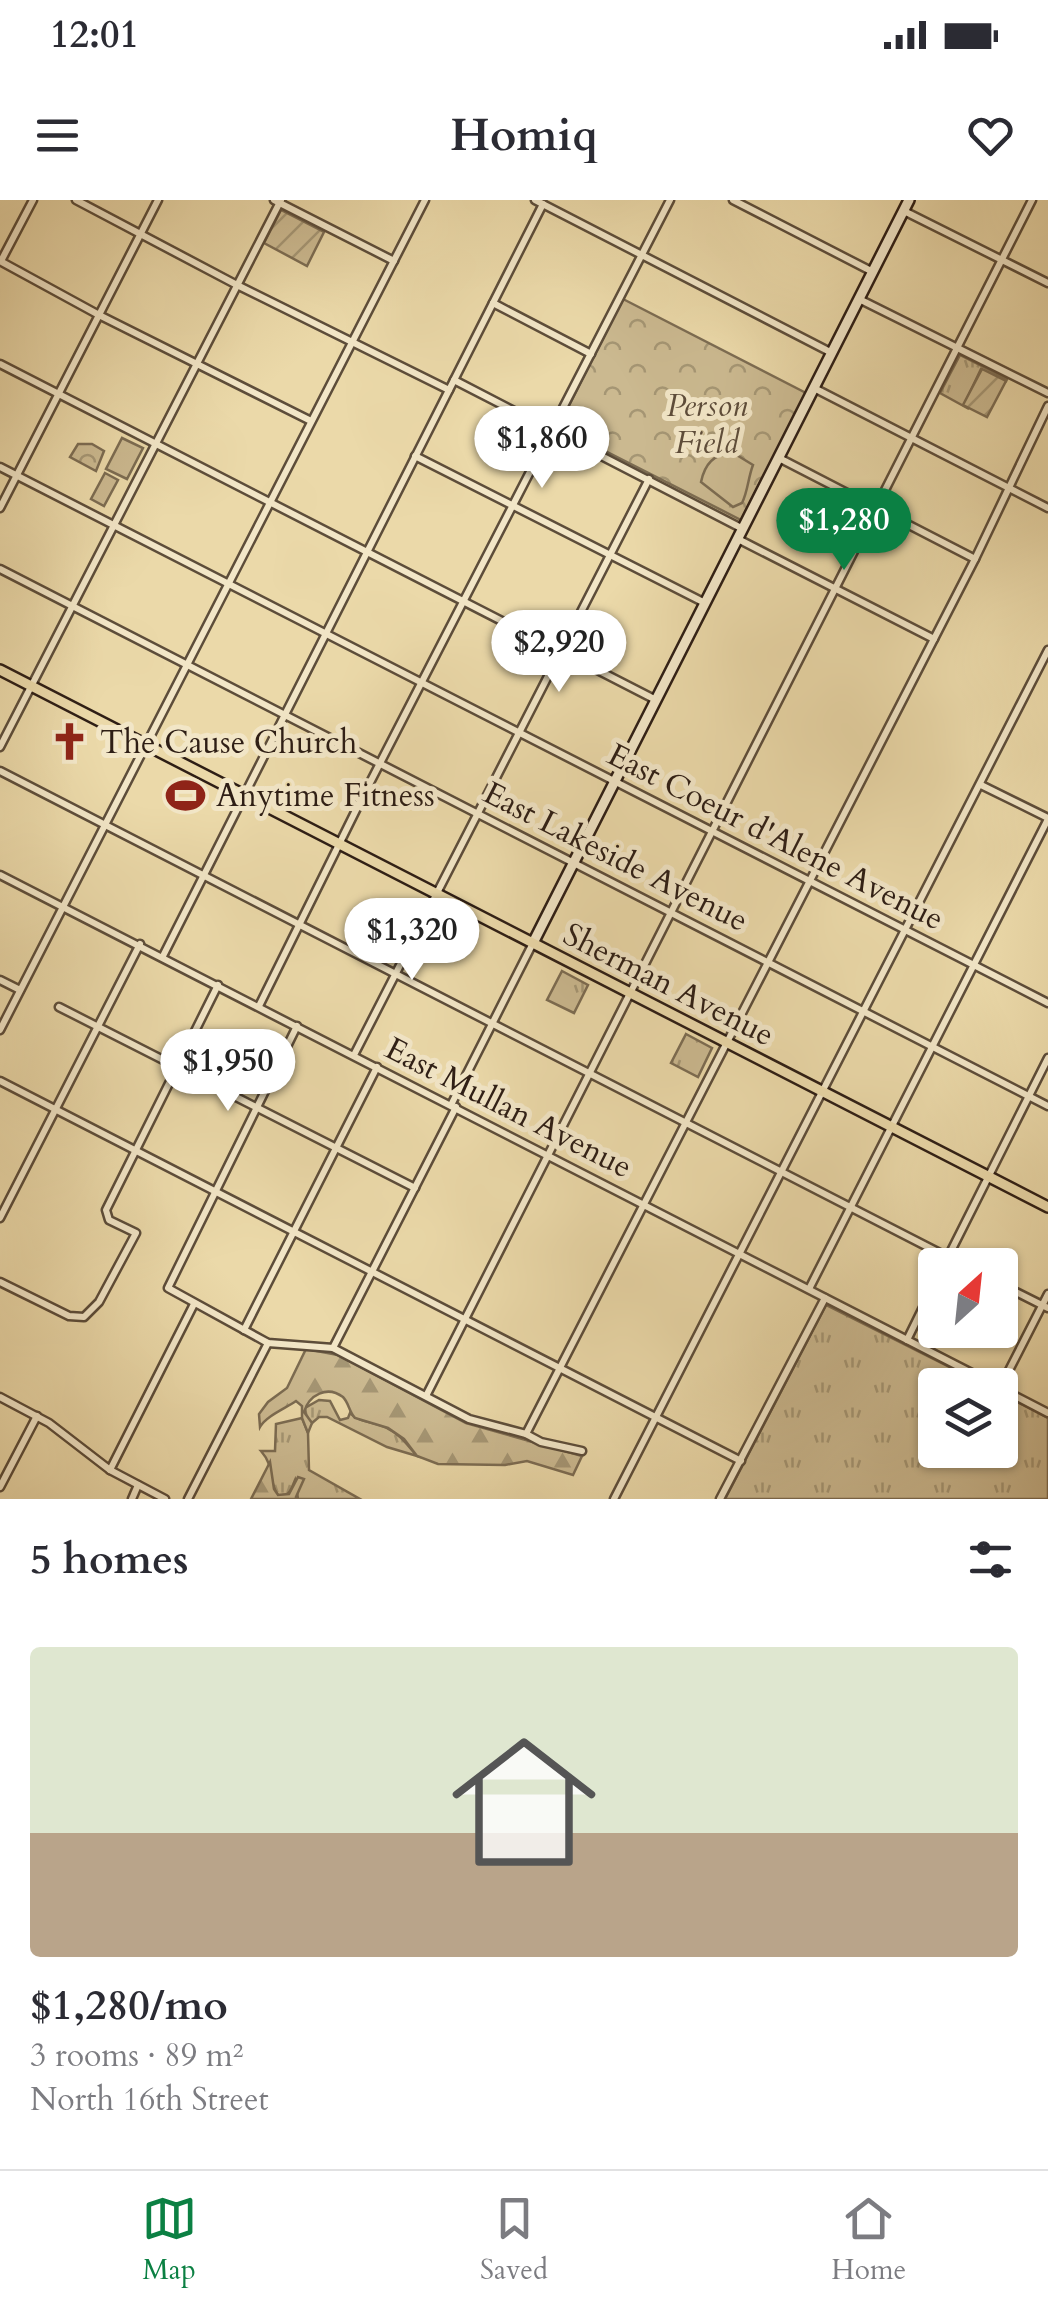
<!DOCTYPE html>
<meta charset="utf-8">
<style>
body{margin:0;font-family:Cardo,serif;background:#f2f2f3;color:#2b2b33;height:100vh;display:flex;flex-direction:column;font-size:38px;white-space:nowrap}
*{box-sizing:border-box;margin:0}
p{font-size:32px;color:#7c7c81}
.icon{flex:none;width:55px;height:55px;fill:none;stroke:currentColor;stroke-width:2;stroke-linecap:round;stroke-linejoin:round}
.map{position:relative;height:1299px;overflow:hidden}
.details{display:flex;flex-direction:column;background:#fff;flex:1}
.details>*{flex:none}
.needle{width:65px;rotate:27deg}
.controls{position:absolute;left:918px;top:1048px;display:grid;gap:20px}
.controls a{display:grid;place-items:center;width:100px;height:100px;border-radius:10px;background:#fff;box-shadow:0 2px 8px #0004;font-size:50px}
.price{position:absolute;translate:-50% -85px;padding:0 22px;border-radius:35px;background:#fff;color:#222;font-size:32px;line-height:65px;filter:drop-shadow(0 2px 5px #0008)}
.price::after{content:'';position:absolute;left:50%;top:60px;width:30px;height:22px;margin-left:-15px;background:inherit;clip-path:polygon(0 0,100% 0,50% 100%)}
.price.on{background:#0b8043;color:#fff}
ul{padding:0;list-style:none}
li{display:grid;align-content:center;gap:20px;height:530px;padding:0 30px}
li span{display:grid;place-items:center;height:310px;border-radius:10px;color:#555}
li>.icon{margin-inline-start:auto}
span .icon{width:180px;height:180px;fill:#fffc;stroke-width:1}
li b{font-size:42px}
h2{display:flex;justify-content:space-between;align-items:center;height:120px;padding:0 30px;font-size:42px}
.status{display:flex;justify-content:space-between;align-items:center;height:70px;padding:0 50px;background:#fff;direction:ltr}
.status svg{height:28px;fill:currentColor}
header{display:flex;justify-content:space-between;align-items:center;height:130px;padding:0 30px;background:#fff;font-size:45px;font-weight:800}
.tab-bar{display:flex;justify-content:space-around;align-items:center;height:140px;border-top:2px solid #e1e1e2;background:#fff;font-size:28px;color:#7c7c81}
.tab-bar a{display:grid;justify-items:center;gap:5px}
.tab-bar .on{color:#0b8043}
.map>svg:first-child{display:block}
.grass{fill:url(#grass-tufts);stroke:#7c6c52;stroke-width:2.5}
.forest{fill:url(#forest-firs);stroke:#7c6c52;stroke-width:2.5}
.park{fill:url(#park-crowns);stroke:#7c6c52;stroke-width:2.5}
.garden{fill:url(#garden-furrows);stroke:#7c6c52;stroke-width:2.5}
.pitch{fill:#cbb990;stroke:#7c6c52;stroke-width:2.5}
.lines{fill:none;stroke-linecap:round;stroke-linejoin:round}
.street-casing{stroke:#5d4d3a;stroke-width:11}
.secondary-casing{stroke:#2e1e15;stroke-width:14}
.primary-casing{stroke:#2e1e15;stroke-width:14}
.street{stroke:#f2e6c7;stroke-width:6}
.secondary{stroke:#f2e6c7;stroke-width:9}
.primary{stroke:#ebd9a9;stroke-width:9}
.labels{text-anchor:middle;stroke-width:10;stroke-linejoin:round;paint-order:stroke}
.park-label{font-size:32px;font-style:italic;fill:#5d4c3a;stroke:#f2e6c7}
.poi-label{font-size:32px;fill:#2e1e15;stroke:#f2e6c7;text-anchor:start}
.street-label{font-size:32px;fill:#2e1e15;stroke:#f2e6c7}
</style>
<div class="status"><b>12:01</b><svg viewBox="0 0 49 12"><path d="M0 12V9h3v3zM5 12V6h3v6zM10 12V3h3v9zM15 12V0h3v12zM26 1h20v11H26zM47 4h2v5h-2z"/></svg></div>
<header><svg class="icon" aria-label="menu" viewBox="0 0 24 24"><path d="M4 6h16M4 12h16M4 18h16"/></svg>Homiq<svg class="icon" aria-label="heart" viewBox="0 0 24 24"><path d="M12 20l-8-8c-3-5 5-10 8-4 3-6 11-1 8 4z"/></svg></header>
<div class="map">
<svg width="1048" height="1299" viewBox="0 0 1048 1299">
<defs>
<pattern id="grass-tufts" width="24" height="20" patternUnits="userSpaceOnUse" patternTransform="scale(2.5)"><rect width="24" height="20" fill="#cbb990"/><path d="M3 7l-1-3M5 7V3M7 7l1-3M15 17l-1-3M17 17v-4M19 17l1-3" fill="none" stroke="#a59674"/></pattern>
<pattern id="forest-firs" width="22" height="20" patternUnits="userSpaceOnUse" patternTransform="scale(2.5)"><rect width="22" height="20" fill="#cbb990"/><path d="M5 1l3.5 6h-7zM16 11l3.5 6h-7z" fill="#a59674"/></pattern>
<pattern id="park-crowns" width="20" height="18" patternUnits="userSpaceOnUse" patternTransform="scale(2.5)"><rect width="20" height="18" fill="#cbb990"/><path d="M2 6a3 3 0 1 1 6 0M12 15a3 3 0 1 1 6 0" fill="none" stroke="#a59674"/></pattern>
<pattern id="garden-furrows" width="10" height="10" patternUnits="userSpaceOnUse" patternTransform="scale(2.5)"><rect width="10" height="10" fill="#cbb990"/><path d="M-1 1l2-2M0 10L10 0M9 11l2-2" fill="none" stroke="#a59674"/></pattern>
</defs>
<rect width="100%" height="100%" fill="#ebd9a9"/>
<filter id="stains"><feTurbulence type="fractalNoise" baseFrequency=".002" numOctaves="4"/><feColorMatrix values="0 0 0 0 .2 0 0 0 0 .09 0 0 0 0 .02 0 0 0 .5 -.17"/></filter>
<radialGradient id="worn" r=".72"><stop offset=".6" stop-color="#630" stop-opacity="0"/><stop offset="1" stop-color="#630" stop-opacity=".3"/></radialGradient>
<g class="grass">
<path d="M960 155 1007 179 1006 181 981 169 964 205 969 209 940 193Z"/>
<path d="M562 771 588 785 574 813 547 800Z"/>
<path d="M686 834 712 848 698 877 671 863Z"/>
<path d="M826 1105 985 1185H935V1250H1000V1193L1048 1218V1299H725Z"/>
<path d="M319 1200 330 1201 340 1220 348 1218 350 1213C361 1224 374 1221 387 1228 400 1234 408 1246 417 1256L387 1247 327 1217H319L312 1223 306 1218 305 1208Z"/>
<path d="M302 1218 308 1233 309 1270 360 1299H298L295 1280C291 1289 290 1297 278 1295 267 1280 276 1268 261 1251H275L276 1224Z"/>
</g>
<g class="forest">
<path d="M306 1149 338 1155 466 1223 582 1256 573 1275 527 1261 505 1265 438 1264 417 1256 404 1239 388 1228 355 1218C349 1212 349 1203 343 1197 327 1185 309 1195 304 1212L312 1223 308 1233 302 1218V1206L296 1201C286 1208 266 1216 260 1227L259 1214 268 1202 287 1188Z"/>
<path d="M270 1262 274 1289 278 1295 289 1294 298 1277 304 1279 296 1297 298 1299H251Z"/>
</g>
<g class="park">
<path d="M623 99 806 193 741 320 560 228 559 225Z"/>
<path d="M78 244H92L104 251 96 271 70 257Z"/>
</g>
<g class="garden">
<path d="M281 10 324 32 307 66 264 43Z"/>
<path d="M982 169 1006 181 987 217 963 205Z"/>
</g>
<g class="pitch">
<path d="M122 238 143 248 127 279 106 269Z"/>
<path d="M735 254 753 265C748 278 748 291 742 303L733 307 701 282C705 263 715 252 735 254Z"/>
<path d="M105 273 118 280 104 306 91 299Z"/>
</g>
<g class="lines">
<defs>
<g id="street">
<path d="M76 0 237 85 449 190"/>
<path d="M274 0 394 61"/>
<path d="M535 0 832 153"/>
<path d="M733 0 873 72"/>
<path d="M904 11 1048 83"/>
<path d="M0 61 99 115 311 221"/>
<path d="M1 61 33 0"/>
<path d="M859 99 1048 193"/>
<path d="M493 103 591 154"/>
<path d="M0 164 656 500"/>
<path d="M454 180 743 329"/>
<path d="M814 188 1048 308"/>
<path d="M415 256 705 403"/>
<path d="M779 258 975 359"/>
<path d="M0 267 1048 803"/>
<path d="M0 308 158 0"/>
<path d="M738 339 934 439"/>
<path d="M0 369 1048 906"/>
<path d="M0 547 281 0"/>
<path d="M0 571 963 1065"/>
<path d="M981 585 1048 618"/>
<path d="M0 675 995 1185"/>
<path d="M163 756 543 4"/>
<path d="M0 780 20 790"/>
<path d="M259 806 360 602 670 0"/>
<path d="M59 807 415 988"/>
<path d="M297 826 168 1088 268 1143 333 1148 469 1219 526 1234 541 1242 582 1251"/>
<path d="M0 830 425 0"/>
<path d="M354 855 649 279"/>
<path d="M0 881 741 1261"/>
<path d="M451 905 533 743"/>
<path d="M0 1018 140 744"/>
<path d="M944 1065 1048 858"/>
<path d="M0 1082 69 1116 84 1117 99 1102 136 1033 109 1020 106 1010 218 785"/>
<path d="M1000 1084 1048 1108"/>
<path d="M809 1089 1048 619"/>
<path d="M1048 1094 1000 1188 1048 1213"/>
<path d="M244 1130 377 867"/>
<path d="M907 1140 935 1083"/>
<path d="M333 1148 456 907"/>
<path d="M426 1196 1032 0"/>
<path d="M0 1197 49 1223 110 1270 165 1299"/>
<path d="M526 1234 975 359 1048 206"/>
<path d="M110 1270 194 1104"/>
<path d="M0 1287 37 1216"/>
<path d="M132 1299 138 1285"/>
<path d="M188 1299 268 1143"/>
<path d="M614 1299 1048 450"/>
<path d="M720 1299 825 1098"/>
</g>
<path id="secondary" d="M533 743 909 0"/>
<path id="primary" d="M0 470 1048 1007"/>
</defs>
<use href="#street" class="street-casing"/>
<use href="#secondary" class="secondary-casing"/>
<use href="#primary" class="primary-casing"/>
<use href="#street" class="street"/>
<use href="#secondary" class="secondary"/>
<use href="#primary" class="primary"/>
</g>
<defs>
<symbol id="church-bare" viewBox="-9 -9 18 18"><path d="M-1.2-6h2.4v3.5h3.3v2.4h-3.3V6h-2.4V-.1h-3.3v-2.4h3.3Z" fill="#8f2418" stroke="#f2e6c7" stroke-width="2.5" paint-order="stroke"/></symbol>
<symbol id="stadium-bare" viewBox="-9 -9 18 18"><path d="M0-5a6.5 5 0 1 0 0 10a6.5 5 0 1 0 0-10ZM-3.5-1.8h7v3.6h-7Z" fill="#8f2418" stroke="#f2e6c7" stroke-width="2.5" paint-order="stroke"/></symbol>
</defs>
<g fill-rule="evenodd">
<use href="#church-bare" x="42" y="514" width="55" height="55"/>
<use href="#stadium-bare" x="158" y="568" width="55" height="55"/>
</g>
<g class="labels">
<g class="park-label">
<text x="707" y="216">Person<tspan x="707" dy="37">Field</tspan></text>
</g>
<g class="poi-label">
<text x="100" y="553">The Cause Church</text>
<text x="216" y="606">Anytime Fitness</text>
</g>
<g class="street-label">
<text transform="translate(776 636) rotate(27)" y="11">East Coeur d'Alene Avenue</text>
<text transform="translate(616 656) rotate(27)" y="11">East Lakeside Avenue</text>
<text transform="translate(669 784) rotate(27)" y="11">Sherman Avenue</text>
<text transform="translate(509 907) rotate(27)" y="11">East Mullan Avenue</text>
</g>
</g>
<rect width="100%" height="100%" filter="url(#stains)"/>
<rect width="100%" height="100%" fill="url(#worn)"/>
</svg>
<div class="controls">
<a><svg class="needle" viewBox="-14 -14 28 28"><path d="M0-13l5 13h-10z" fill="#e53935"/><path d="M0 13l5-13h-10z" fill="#7c7c81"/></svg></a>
<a><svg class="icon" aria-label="layers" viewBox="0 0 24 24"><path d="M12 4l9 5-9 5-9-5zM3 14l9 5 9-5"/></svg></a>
</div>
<b class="price" style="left:542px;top:291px">$1,860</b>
<b class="price on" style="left:844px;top:373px">$1,280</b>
<b class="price" style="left:559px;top:495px">$2,920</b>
<b class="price" style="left:412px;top:783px">$1,320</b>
<b class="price" style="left:228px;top:914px">$1,950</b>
</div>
<section class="details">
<h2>5 homes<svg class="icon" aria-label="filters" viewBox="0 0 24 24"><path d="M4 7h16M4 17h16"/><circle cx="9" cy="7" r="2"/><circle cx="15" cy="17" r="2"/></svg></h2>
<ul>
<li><span style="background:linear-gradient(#dfe7d0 60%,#b9a48a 0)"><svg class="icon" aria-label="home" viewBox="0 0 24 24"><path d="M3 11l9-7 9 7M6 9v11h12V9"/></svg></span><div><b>$1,280/mo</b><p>3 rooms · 89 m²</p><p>North 16th Street</p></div></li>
</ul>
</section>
<nav class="tab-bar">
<a class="on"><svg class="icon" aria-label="map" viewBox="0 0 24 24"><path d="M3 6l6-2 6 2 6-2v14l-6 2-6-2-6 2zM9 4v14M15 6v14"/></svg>Map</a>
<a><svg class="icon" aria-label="saved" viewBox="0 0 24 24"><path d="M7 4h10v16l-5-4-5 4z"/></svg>Saved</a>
<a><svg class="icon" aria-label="home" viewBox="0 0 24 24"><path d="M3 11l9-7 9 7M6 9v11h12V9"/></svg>Home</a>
</nav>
